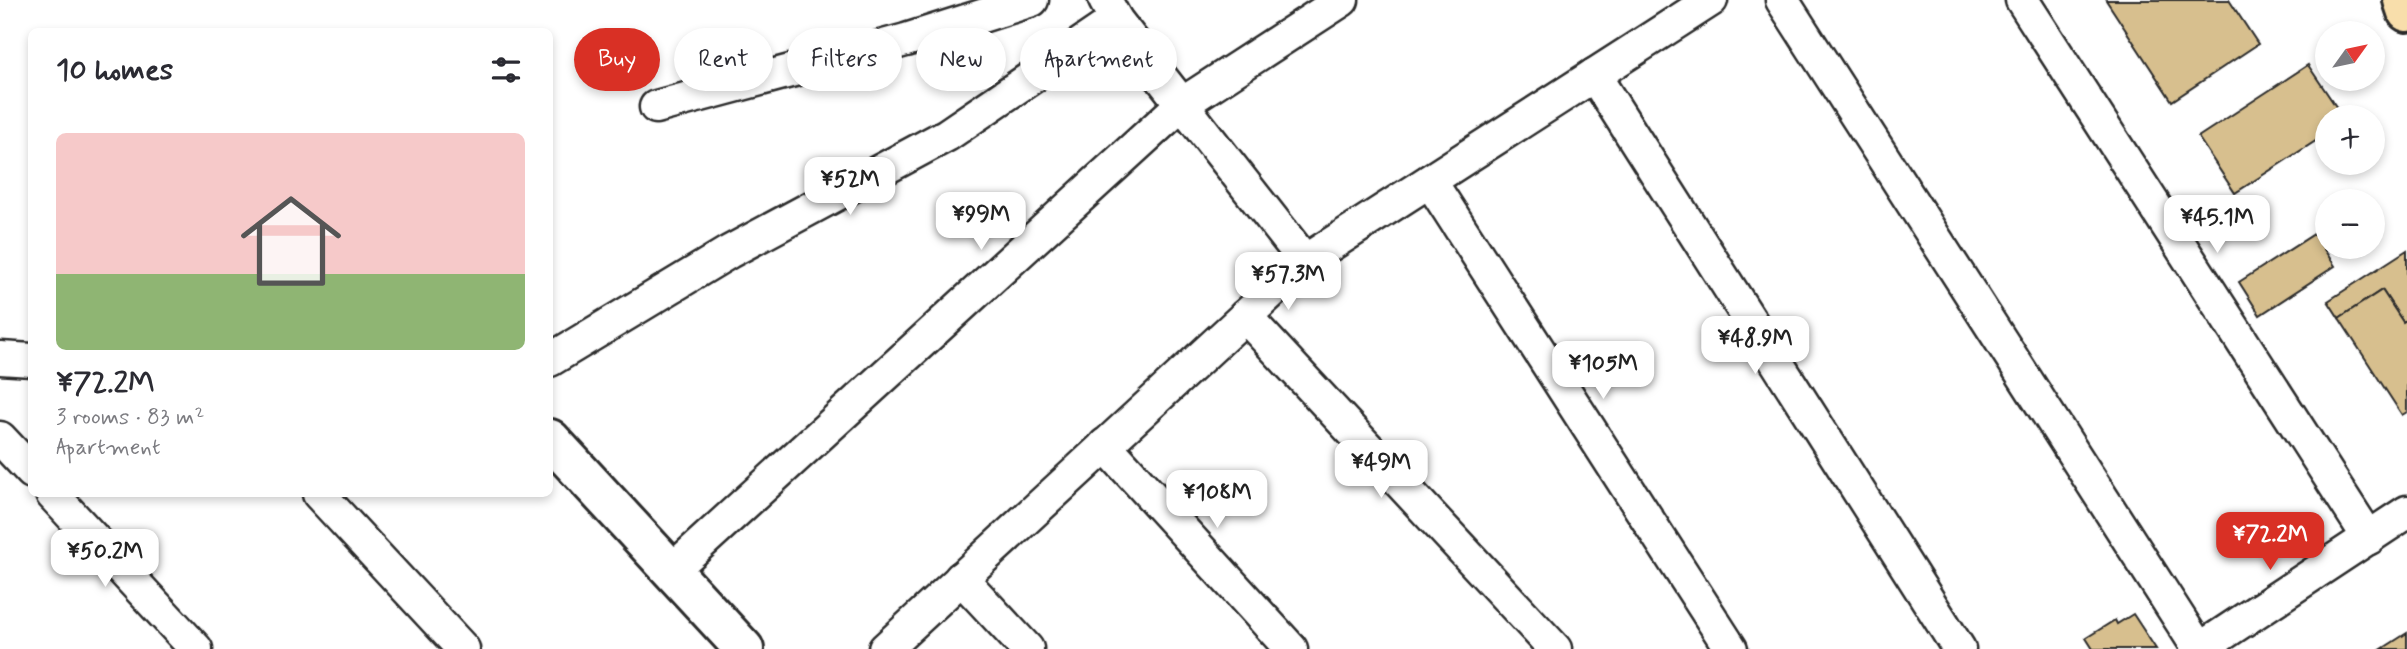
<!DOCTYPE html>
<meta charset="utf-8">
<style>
body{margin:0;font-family:Mynerve,sans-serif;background:#f2f2f3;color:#2b2b33;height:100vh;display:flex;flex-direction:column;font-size:26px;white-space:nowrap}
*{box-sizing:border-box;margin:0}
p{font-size:23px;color:#7c7c81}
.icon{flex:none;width:38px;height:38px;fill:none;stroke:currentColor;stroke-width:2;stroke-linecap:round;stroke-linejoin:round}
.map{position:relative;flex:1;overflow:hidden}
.sheet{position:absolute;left:28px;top:28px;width:525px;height:469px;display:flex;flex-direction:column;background:#fff;border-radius:10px;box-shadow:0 4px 10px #0003}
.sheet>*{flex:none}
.top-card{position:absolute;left:574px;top:28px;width:665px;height:63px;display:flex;gap:14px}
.needle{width:46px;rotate:57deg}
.controls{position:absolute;left:2315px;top:21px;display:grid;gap:14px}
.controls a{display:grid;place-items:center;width:70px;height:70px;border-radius:50%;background:#fff;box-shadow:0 4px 10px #0003;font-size:35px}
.price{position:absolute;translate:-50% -60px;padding:0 16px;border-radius:14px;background:#fff;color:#222;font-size:23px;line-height:46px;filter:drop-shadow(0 2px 4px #0008)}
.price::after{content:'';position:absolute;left:50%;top:42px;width:21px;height:16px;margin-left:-10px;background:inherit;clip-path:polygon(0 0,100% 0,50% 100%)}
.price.selected{background:#d93025;color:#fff}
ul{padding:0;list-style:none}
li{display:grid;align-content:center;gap:14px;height:371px;padding:0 28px}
li span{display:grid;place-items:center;height:217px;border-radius:10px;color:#555}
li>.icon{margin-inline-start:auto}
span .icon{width:126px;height:126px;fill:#fffc;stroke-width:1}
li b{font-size:30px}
h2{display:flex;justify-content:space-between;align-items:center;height:84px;padding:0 28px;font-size:30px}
.chip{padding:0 24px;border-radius:32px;background:#fff;box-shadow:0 4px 10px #0003;font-size:24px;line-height:63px}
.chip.selected{background:#d93025;color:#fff}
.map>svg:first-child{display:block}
.building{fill:#d7bf8e;stroke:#2b2b2b;stroke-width:2}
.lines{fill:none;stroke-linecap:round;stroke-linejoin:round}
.street-casing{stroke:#2b2b2b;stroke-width:37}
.secondary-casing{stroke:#2b2b2b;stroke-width:44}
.highway-casing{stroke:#2b2b2b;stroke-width:44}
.street{stroke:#fff;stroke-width:32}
.secondary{stroke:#fff;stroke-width:38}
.highway{stroke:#f8deab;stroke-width:38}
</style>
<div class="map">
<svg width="2407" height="649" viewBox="0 0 2407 649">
<rect width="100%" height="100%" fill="#fff"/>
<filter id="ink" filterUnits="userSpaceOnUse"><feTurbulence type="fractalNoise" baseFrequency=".0143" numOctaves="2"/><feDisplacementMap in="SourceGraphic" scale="14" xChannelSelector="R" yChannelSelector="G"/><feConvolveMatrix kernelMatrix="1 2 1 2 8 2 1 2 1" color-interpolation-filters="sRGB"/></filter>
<g filter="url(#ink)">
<g class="building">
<path d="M2106 0H2229L2258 44 2172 101Z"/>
<path d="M2308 65 2343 117H2328V133L2235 193 2198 137Z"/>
<path d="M2314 234 2335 266 2260 315 2239 282Z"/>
<path d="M2407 250V319L2403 322 2382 290 2339 318 2328 301Z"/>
<path d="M2382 290 2403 322 2407 319V412L2402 415 2339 318Z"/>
<path d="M2133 614 2156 649H2093L2086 638 2115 620 2117 624Z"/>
<path d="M2407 633V649H2382Z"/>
</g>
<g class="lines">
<defs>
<g id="street">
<path d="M1105 0 1116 20 1305 261"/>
<path d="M1782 0 2199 649"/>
<path d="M2022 0 2369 538"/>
<path d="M1594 75 1959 649"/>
<path d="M656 107 906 40 1032 0"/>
<path d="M1430 181 1731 649"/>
<path d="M1245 316 1555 649"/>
<path d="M0 358 32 360"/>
<path d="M550 360 729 252 947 135 1116 20"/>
<path d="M0 438 32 472"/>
<path d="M1105 445 1291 649"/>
<path d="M52 494 196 649"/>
<path d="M319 494 463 649"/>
<path d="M671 571 1182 104 1342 0"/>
<path d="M961 578 1027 649"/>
<path d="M885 649 1305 261 1711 0"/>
<path d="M2200 649 2407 512"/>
</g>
<path id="secondary" d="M550 439 744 649"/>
<path id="highway" d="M2403 0 2407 12"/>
</defs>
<use href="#street" class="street-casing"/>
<use href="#secondary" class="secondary-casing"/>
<use href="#highway" class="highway-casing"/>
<use href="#street" class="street"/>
<use href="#secondary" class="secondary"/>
<use href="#highway" class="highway"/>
</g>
</g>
</svg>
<div class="controls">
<a><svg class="needle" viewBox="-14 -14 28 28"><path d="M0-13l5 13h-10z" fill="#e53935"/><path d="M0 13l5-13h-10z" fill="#7c7c81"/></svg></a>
<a>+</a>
<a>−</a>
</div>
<b class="price" style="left:850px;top:217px">¥52M</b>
<b class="price" style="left:981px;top:252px">¥99M</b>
<b class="price" style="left:2217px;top:255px">¥45.1M</b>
<b class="price" style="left:1288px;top:312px">¥57.3M</b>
<b class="price" style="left:1755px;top:376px">¥48.9M</b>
<b class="price" style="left:1603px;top:401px">¥105M</b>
<b class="price" style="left:1381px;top:500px">¥49M</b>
<b class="price" style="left:1217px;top:530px">¥108M</b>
<b class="price selected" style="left:2270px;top:572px">¥72.2M</b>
<b class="price" style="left:105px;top:589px">¥50.2M</b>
<div class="top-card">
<a class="chip selected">Buy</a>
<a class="chip">Rent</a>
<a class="chip">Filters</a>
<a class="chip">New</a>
<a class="chip">Apartment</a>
</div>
<section class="sheet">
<h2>10 homes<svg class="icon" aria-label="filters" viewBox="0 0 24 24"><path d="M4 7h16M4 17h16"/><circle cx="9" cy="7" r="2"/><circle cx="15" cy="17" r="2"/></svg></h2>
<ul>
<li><span style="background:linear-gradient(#f6c9c9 65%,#8fb573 0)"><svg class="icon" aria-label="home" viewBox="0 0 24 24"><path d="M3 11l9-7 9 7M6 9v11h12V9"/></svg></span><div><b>¥72.2M</b><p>3 rooms · 83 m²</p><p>Apartment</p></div></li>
</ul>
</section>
</div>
